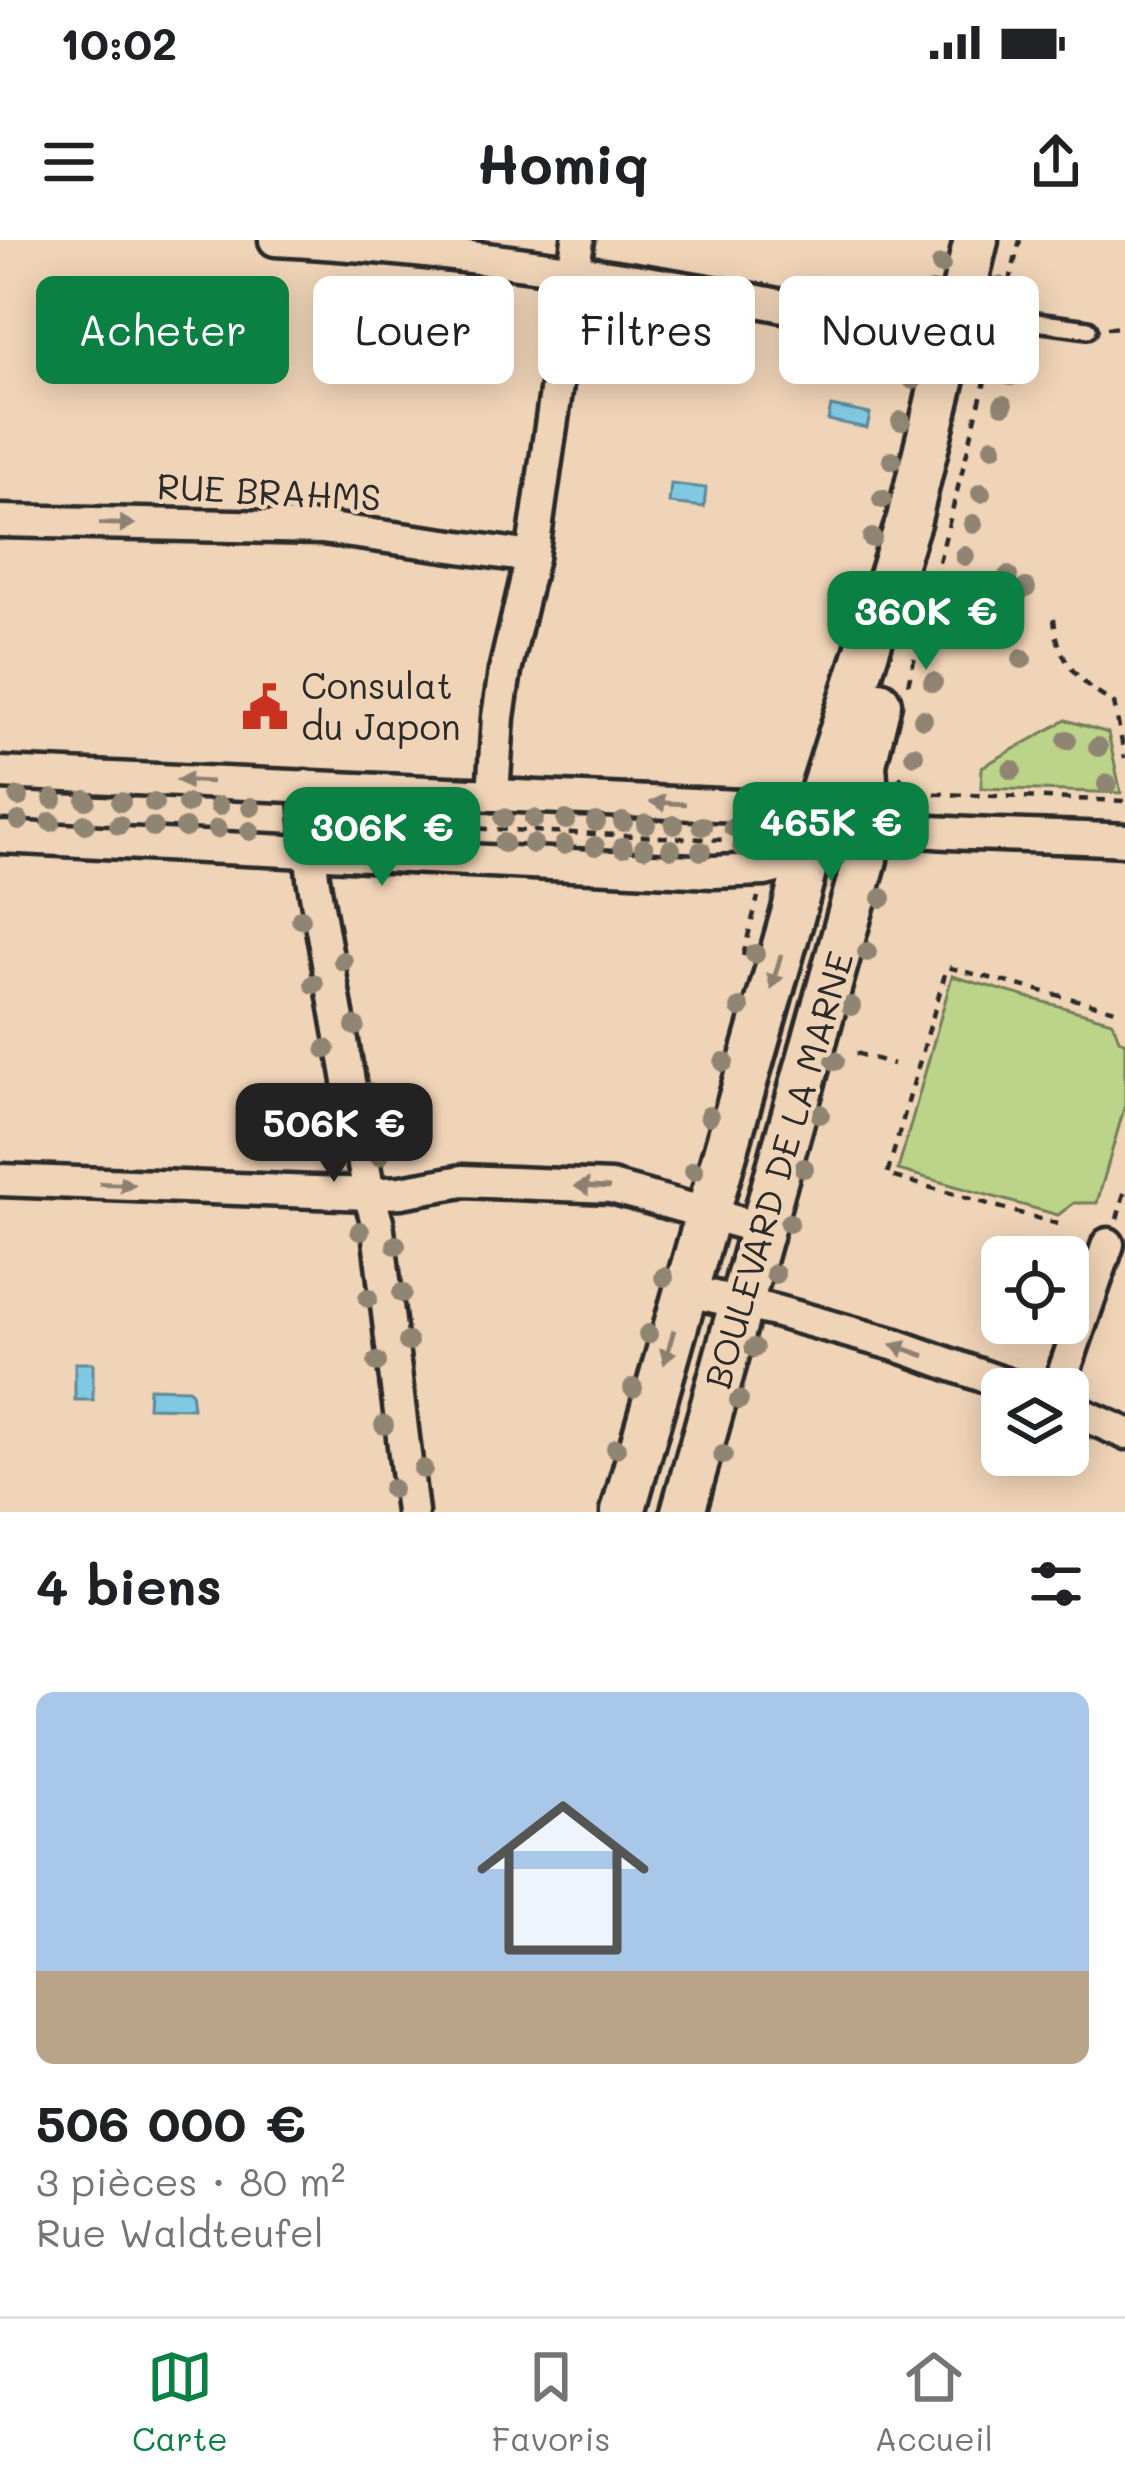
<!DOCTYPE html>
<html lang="fr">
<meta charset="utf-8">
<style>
body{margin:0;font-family:Mali,sans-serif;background:#f6f6f6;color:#202124;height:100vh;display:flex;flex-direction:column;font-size:45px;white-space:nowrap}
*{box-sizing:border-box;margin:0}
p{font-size:39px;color:#757577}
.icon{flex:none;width:66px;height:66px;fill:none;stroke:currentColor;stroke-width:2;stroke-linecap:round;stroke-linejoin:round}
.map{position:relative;height:1272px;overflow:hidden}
.panel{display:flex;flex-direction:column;background:#fff;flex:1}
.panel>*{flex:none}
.hud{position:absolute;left:36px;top:36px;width:1053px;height:108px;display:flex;gap:24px}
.buttons{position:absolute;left:981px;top:996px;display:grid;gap:24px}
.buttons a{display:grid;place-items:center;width:108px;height:108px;border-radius:18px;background:#fff;box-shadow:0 6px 30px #0003;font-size:60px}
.price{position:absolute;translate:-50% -102px;padding:0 27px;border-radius:24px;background:#0b8043;color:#fff;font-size:39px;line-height:78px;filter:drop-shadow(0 3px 6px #0008)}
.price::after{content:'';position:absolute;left:50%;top:72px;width:36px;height:27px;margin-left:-18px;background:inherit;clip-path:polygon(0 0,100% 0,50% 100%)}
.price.current{background:#222;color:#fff}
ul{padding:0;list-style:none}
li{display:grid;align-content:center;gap:24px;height:636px;padding:0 36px}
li+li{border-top:3px solid #e0e0e0}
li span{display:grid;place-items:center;height:372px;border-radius:18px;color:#555}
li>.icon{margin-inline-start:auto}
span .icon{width:216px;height:216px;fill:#fffc;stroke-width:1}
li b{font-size:51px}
h2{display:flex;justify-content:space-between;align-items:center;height:144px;padding:0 36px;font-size:51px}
.chip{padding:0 42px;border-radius:18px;background:#fff;box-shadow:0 6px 30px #0003;font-size:42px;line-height:108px}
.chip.current{background:#0b8043;color:#fff}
.status{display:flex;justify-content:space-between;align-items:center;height:84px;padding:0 60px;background:#fff;direction:ltr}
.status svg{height:33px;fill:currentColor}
header{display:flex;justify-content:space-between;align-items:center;height:156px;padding:0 36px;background:#fff;font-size:54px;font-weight:700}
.menu{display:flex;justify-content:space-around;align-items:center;height:168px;border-top:3px solid #e0e0e0;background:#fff;font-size:33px;color:#757577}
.menu a{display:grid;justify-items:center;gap:6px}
.menu .current{color:#0b8043}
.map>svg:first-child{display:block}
.green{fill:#bcd38a;stroke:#747f5a;stroke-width:3}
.water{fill:#81c9e2;stroke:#5f8a99;stroke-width:3}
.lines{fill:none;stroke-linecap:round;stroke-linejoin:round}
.lane-casing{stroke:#2b2b2b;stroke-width:24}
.street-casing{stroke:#2b2b2b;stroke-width:39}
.secondary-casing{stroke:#2b2b2b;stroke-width:51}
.path{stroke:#2b2b2b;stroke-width:4.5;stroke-dasharray:9 9;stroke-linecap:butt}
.lane{stroke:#f0d4b7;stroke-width:15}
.street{stroke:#f0d4b7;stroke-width:30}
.secondary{stroke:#f0d4b7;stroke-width:42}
.tree{fill:#908572}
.oneway{fill:#8e8071}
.labels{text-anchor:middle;stroke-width:9;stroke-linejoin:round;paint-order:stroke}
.street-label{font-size:36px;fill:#2b2b2b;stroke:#f0d4b7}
.poi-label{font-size:36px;fill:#2b2b2b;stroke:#f0d4b7;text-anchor:start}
</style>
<div class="status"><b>10:02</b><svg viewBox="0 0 49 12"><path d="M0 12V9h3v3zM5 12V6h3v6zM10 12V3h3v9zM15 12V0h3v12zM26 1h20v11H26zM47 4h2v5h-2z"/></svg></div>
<header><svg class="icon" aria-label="menu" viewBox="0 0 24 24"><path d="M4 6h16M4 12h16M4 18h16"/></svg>Homiq<svg class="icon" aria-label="share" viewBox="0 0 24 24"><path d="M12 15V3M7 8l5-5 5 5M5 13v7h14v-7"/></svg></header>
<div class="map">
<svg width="1125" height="1272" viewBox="0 0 1125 1272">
<rect width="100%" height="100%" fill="#f0d4b7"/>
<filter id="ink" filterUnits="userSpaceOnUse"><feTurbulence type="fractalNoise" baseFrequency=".00833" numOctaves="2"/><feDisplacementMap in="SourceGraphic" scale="24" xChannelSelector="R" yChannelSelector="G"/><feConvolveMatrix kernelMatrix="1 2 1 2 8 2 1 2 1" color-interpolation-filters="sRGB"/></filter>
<g filter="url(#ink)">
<g class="green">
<path d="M1066 480 1108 493 1121 553 981 548 982 527Z"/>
<path d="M952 736 1112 781 1119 799 1125 803V865L1097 963H1074L1058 975 898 930Z"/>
</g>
<g class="water">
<path d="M831 166 870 174 867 188 828 180Z"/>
<path d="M671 244 706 248 704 267 669 263Z"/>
<rect x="75" y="1123" width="18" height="37"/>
<path d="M149 1148 188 1149 191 1151 193 1168 148 1167Z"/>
</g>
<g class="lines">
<defs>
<path id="lane" d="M961 72 1088 89"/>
<g id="street">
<path d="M275 0C431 8 588 31 742 58 812 71 881 87 951 100"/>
<path d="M0 281 322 288 532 317"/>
<path d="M0 533 785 568C894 601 1012 592 1125 600"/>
<path d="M305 546 313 638 369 954 377 982 412 1272"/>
<path d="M493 555 498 477 505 431 532 317 578 0"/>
<path d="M0 597 713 632 765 630 807 619 868 587"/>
<path d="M0 940 369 954 401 952 463 941 611 947 763 989"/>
<path d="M684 1050 775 1071 896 1105 1019 1149"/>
<path d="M1058 1149 1108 1004"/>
<path d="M1068 1168 1125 1193"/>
</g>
<g id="secondary">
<path d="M623 1272 793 674 807 619 814 577 909 279 976 0"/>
<path d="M683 1272 865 619 868 587 864 524 879 463"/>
</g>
</defs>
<use href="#lane" class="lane-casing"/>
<use href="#street" class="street-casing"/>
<use href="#secondary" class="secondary-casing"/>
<g class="path">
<path d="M1005 60 1020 0"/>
<path d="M1107 88 1125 87"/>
<path d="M1054 378C1057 420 1079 444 1114 463L1125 518"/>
<path d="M908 444 997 94"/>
<path d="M899 537 917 553"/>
<path d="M917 553 1125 561"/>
<path d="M335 582 726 600"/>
<path d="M743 716 758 657"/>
<path d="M856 813 893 824"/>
<path d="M1117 979 1125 950"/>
<path d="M1058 984 887 935 947 727 1116 770"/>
</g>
<use href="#lane" class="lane"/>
<use href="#street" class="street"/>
<use href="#secondary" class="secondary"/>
</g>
<g class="tree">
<circle cx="941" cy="25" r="10"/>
<circle cx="999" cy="46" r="10"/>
<circle cx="934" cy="51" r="10"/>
<circle cx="1017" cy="109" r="10"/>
<circle cx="1011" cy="136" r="10"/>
<circle cx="913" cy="140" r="10"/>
<circle cx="1003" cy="165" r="10"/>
<circle cx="901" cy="181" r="10"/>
<circle cx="993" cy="207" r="10"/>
<circle cx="892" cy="220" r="10"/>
<circle cx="981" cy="253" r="10"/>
<circle cx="882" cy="259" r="10"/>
<circle cx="973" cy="284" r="10"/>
<circle cx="872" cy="298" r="10"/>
<circle cx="965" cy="316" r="10"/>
<circle cx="1008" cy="336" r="10"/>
<circle cx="1026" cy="348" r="10"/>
<circle cx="954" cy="358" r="10"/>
<circle cx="853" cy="377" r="10"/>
<circle cx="944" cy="398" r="10"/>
<circle cx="1022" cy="419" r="10"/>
<circle cx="933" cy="442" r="10"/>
<circle cx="923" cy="479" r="10"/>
<circle cx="1067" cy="500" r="10"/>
<circle cx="1098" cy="507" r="10"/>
<circle cx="914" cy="515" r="10"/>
<circle cx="1012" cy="530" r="10"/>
<circle cx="1107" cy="544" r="10"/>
<circle cx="19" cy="557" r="10"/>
<circle cx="53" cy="559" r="10"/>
<circle cx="86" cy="560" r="10"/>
<circle cx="121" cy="562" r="10"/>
<circle cx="154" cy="563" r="10"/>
<circle cx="187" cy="564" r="10"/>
<circle cx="219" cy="566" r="10"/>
<circle cx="251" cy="567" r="10"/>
<circle cx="329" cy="570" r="10"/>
<circle cx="358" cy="572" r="10"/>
<circle cx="386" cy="573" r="10"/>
<circle cx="415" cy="574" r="10"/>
<circle cx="445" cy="575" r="10"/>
<circle cx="472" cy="577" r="10"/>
<circle cx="504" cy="578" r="10"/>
<circle cx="534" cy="579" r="10"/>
<circle cx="566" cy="580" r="10"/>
<circle cx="19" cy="581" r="10"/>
<circle cx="51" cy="582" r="10"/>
<circle cx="596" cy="582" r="10"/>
<circle cx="623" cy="582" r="10"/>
<circle cx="85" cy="584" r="10"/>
<circle cx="646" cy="584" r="10"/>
<circle cx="119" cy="585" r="10"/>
<circle cx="674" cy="585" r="10"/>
<circle cx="702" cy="586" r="10"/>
<circle cx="153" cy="587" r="10"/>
<circle cx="733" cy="587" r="10"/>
<circle cx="185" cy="588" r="10"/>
<circle cx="762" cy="588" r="10"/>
<circle cx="217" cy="589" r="10"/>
<circle cx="250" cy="591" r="10"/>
<circle cx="329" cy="594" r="10"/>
<circle cx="357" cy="595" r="10"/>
<circle cx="386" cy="597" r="10"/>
<circle cx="415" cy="597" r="10"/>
<circle cx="445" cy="599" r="10"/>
<circle cx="467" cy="600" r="10"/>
<circle cx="504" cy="603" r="10"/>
<circle cx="533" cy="604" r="10"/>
<circle cx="564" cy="605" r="10"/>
<circle cx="595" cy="606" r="10"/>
<circle cx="623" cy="607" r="10"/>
<circle cx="742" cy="607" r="10"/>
<circle cx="644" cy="608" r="10"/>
<circle cx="671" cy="609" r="10"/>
<circle cx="701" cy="611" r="10"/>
<circle cx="882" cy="658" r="10"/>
<circle cx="301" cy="679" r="10"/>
<circle cx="867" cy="712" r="10"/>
<circle cx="755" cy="714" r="10"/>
<circle cx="343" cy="721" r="10"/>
<circle cx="314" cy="744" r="10"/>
<circle cx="851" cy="766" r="10"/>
<circle cx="740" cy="768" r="10"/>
<circle cx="355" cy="786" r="10"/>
<circle cx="326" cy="809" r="10"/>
<circle cx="835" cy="821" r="10"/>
<circle cx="724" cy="822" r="10"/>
<circle cx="368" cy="852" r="10"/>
<circle cx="338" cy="874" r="10"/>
<circle cx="820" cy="874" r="10"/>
<circle cx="709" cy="876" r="10"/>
<circle cx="344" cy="907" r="10"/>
<circle cx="379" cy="916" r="10"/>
<circle cx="804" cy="928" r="10"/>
<circle cx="694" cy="931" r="10"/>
<circle cx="789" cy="983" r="10"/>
<circle cx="360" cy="991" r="10"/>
<circle cx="396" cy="1005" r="10"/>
<circle cx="775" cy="1034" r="10"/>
<circle cx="664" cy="1037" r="10"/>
<circle cx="402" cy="1053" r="10"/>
<circle cx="368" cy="1058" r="10"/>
<circle cx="648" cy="1094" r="10"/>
<circle cx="408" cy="1102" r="10"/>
<circle cx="754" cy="1108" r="10"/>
<circle cx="377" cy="1122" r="10"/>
<circle cx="633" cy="1148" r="10"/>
<circle cx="739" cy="1160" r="10"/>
<circle cx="384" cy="1185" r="10"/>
<circle cx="616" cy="1208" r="10"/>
<circle cx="723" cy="1215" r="10"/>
<circle cx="423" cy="1229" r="10"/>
<circle cx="392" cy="1249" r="10"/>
</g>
<defs><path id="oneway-solid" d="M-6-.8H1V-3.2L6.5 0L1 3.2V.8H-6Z" transform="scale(3)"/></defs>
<g class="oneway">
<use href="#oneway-solid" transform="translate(117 284) rotate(1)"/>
<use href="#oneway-solid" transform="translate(194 541) rotate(-177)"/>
<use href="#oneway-solid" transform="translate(668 563) rotate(-177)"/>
<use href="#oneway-solid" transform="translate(776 732) rotate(106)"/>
<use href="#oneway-solid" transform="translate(117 944) rotate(2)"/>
<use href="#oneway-solid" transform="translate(592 947) rotate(-177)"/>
<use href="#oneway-solid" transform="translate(669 1107) rotate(106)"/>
<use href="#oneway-solid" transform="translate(908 1110) rotate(-161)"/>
</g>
</g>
<defs>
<symbol id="civic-bare" viewBox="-9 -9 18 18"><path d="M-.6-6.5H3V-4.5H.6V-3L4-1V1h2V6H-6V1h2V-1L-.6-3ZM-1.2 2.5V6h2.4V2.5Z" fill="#c8321e" stroke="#f0d4b7" stroke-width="2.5" paint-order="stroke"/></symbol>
</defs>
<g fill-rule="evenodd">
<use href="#civic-bare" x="232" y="434" width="66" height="66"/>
</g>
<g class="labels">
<g class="street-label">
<text transform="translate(269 252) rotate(3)" y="13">RUE BRAHMS</text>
<text transform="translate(779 930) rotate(-74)" y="13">BOULEVARD DE LA MARNE</text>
</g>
<g class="poi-label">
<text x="301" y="459">Consulat<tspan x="301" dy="41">du Japon</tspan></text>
</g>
</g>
</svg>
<div class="buttons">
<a><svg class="icon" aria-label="locate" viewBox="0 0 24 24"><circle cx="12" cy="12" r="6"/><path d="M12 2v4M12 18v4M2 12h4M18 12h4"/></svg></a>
<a><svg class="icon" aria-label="layers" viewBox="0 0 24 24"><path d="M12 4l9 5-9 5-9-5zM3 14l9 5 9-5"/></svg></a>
</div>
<b class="price" style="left:926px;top:433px">360K €</b>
<b class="price" style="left:831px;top:644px">465K €</b>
<b class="price" style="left:382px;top:649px">306K €</b>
<b class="price current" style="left:334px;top:945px">506K €</b>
<div class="hud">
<a class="chip current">Acheter</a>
<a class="chip">Louer</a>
<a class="chip">Filtres</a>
<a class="chip">Nouveau</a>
</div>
</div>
<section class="panel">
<h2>4 biens<svg class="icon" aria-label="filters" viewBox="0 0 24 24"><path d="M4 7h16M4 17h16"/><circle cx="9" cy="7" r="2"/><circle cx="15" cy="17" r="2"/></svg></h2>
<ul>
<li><span style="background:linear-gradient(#a9c7e8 75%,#b9a48a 0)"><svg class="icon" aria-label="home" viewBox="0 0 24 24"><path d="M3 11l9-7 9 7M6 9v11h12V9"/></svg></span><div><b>506 000 €</b><p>3 pièces · 80 m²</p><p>Rue Waldteufel</p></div></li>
</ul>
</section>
<nav class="menu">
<a class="current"><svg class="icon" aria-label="map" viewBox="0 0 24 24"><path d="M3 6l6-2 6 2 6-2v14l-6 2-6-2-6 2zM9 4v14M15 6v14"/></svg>Carte</a>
<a><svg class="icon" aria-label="saved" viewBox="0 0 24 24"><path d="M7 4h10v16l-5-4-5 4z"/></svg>Favoris</a>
<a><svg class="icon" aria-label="home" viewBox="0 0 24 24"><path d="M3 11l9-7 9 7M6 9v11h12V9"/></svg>Accueil</a>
</nav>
